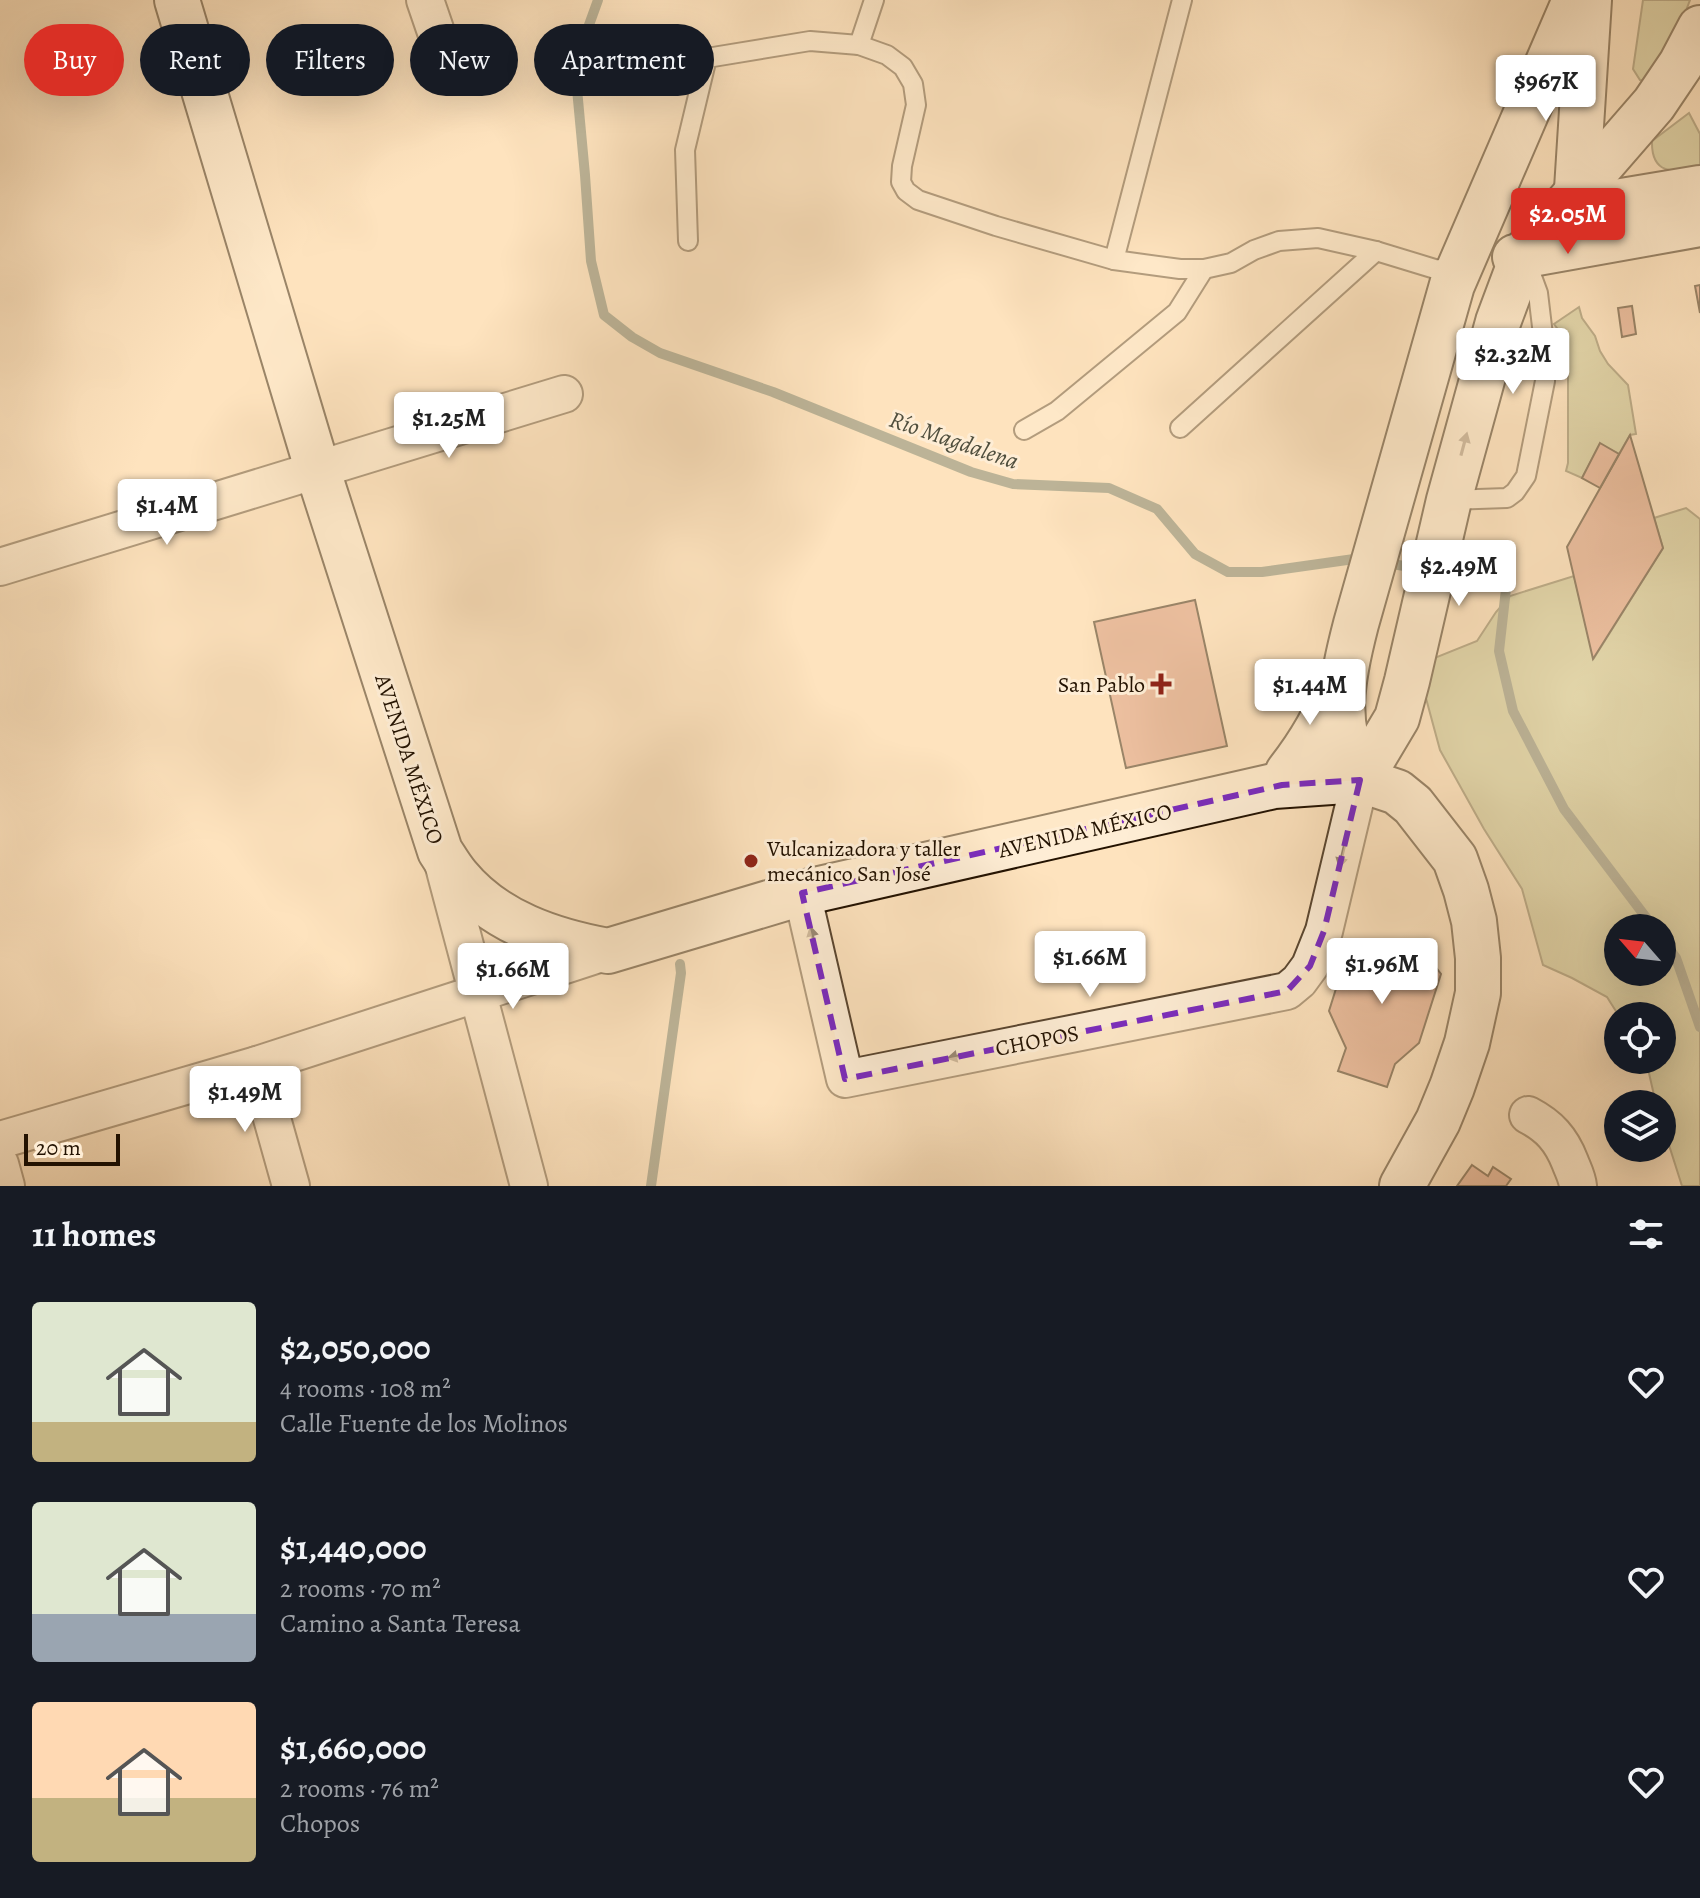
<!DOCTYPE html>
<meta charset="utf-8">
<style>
body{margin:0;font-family:Alegreya,serif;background:#20242c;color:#f1f3f6;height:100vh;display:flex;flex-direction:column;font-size:30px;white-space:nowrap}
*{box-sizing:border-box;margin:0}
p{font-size:26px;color:#9ea1a6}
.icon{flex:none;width:44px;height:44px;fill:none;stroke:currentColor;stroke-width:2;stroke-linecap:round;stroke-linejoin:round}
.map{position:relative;height:1186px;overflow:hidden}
.panel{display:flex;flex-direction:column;background:#171b24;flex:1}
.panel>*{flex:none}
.guide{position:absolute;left:24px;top:24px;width:800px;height:72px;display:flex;gap:16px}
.needle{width:52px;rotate:298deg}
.controls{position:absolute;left:1604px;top:914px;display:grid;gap:16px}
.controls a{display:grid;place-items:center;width:72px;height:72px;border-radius:50%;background:#171b24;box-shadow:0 8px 32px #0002;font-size:40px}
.scale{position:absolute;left:24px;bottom:20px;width:96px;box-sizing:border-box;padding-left:8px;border:4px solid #231201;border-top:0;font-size:22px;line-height:28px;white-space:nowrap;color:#231201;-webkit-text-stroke:6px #feedd5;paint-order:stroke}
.price{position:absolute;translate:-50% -68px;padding:0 18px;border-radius:8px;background:#fff;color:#222;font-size:26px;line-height:52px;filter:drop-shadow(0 2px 4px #0008)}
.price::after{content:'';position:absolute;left:50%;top:48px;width:24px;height:18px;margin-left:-12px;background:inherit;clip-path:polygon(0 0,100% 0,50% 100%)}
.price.active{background:#d93025;color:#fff}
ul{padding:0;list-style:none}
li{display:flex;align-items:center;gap:24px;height:200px;padding:0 32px}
li span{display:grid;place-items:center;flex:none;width:224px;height:160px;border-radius:8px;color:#555}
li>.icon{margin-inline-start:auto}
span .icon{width:96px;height:96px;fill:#fffc;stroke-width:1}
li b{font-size:34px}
h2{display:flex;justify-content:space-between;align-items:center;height:96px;padding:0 32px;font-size:34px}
.tag{padding:0 28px;border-radius:36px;background:#171b24;box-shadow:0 8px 32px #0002;font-size:28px;line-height:72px}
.tag.active{background:#d93025;color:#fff}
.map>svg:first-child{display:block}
.green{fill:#c0c391;stroke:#726a49;stroke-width:2;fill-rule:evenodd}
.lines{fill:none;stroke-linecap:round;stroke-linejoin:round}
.stream{stroke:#6e7968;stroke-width:10}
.building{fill:#d7927a;stroke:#231201;stroke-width:2}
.lane-casing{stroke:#5a4630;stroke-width:22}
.street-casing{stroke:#5a4630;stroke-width:40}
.secondary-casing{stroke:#231201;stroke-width:48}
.lane{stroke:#feedd5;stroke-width:18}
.street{stroke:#feedd5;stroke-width:36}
.secondary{stroke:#feedd5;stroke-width:44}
.oneway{fill:#9b8a76}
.marked{fill:none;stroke:#7b2cbf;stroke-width:6;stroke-dasharray:16 10;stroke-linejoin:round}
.poi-dot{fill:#8f2418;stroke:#feedd5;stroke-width:3}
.labels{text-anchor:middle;stroke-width:6;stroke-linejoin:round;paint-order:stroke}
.poi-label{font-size:22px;fill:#231201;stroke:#feedd5;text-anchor:end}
.street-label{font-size:22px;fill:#231201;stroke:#feedd5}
.water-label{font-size:24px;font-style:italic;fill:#4f4e3d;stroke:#feedd5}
</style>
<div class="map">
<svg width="1700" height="1186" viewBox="0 0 1700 1186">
<rect width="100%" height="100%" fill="#fee3be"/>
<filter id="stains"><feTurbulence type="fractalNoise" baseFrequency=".0025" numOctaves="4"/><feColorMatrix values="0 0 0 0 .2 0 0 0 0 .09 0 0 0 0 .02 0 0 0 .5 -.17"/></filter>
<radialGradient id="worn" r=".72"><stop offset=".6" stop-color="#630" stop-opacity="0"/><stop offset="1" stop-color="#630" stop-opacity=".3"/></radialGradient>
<g class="green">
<path d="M1643 0H1690L1675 40 1646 81 1640 80 1633 69Z"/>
<path d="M1689 113 1700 134V169C1675 172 1651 176 1652 141Z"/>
<path d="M1579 307 1582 318 1595 336 1600 351 1608 364 1628 385 1636 434 1630 435 1619 454 1600 444 1582 478 1566 471 1568 463V351L1562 335 1554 324Z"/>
<path d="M1686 508 1700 519V1186H1682L1662 1123V1104H1656L1646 1060H1662V1016H1619L1607 997 1572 978 1543 965 1522 889 1484 829 1440 750 1417 665 1477 641 1496 612 1510 596 1574 576 1594 658 1663 548 1654 518ZM1618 928H1662V972H1618Z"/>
</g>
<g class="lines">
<g class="stream">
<path d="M598 0 585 36 577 89 585 175 591 261 604 315 632 337 660 353 773 392 971 472 1013 484 1109 488 1157 509 1195 554 1228 572H1262L1354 559 1365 560"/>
<path d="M1385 563 1424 569"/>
<path d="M1444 571 1492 577 1506 589 1499 651 1513 711 1564 809 1654 928"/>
<path d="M1662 939 1676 958 1700 1027"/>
<path d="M651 1186 681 973 680 964"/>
</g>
</g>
<g class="building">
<path d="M1700 285V313L1695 286Z"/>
<path d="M1632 306 1636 334 1622 337 1618 308Z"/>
<path d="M1630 435 1663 548 1593 659 1567 547Z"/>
<path d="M1600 443 1619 454 1600 488 1582 478Z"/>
<path d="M1195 600 1227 746 1126 768 1094 622Z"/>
<path d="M1383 939 1400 943 1416 950 1430 960 1441 974 1419 1043 1395 1064 1387 1087 1338 1071 1346 1048 1329 1011 1350 944 1366 940Z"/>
<path d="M1472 1165 1488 1176 1493 1167 1511 1179 1506 1186H1457Z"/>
</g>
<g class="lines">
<defs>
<g id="lane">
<path d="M859 45 874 0"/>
<path d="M688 241 685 150 707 58 810 41 859 45 887 55 903 67 913 84 916 105 902 166 901 182 906 191 918 200 996 226 1114 260 1180 269H1204L1231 263 1254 250 1279 241 1318 238 1376 251 1435 269 1458 270"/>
<path d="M1114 260 1182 0"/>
<path d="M1180 428 1376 251"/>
<path d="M1024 430 1057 411 1177 312 1204 269"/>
<path d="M1449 500 1507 498 1515 492 1526 476 1545 381 1543 335 1538 293 1527 263"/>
</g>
<g id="street">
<path d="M425 0 448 67"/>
<path d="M0 567 564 394"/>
<path d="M442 859 529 1186"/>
<path d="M802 893 845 1079 1287 991 1299 981 1310 966 1324 931 1360 780"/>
<path d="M257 1065 291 1186"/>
<path d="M1528 1115C1549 1126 1561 1139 1570 1162 1573 1170 1577 1177 1578 1186"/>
<path d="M0 1140 257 1065 608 951"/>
<path d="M0 1164 6 1186"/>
</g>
<g id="secondary">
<path d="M177 0 317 468 440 851C446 860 451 869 458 877 495 922 553 941 608 951L802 893 1274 786 1360 780"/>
<path d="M1576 205 1589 0"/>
<path d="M1550 213 1700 188"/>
<path d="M1515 257 1700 224"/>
<path d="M1334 771 1397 792 1413 805 1455 859 1466 890 1474 921 1478 958V993L1467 1043 1452 1087 1438 1121 1402 1186"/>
<path d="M1288 772C1310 744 1326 717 1338 684"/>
<path d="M1360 780 1397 718 1407 681 1449 500 1498 322 1523 255 1654 104 1681 64 1700 28"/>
<path d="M1360 780C1333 723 1341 682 1356 624L1452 285 1575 0"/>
</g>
</defs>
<use href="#lane" class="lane-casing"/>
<use href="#street" class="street-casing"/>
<use href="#secondary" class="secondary-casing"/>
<use href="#lane" class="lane"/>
<use href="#street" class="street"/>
<use href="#secondary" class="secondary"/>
</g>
<defs><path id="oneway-solid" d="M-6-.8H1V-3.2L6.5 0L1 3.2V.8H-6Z" transform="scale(2)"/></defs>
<g class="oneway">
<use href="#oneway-solid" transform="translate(1464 444) rotate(-75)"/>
<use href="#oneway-solid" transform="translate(1342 856) rotate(103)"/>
<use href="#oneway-solid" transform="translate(813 938) rotate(-103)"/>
<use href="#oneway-solid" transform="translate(959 1056) rotate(169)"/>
</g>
<path d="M0 0H1700V1186H0ZM1360 780 1324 931 1310 966 1287 991 845 1079 802 893 1282 785Z" fill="#fee3be" fill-opacity=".55" fill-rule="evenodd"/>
<path class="marked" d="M1360 780 1324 931 1310 966 1287 991 845 1079 802 893 1282 785Z"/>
<g class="poi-dot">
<path d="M1157 672h8v8h8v8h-8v8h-8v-8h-8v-8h8z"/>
<circle cx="751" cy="861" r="8"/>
</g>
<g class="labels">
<g class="poi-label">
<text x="1145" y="692">San Pablo</text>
<text x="767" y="856" text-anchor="start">Vulcanizadora y taller<tspan x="767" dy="25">mecánico San José</tspan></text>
</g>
<g class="street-label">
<text transform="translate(410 759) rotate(72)" y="8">AVENIDA MÉXICO</text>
<text transform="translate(1085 830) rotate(-13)" y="8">AVENIDA MÉXICO</text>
<text transform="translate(1037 1040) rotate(-11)" y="8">CHOPOS</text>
</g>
<g class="water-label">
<text transform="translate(954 440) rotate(19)" y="8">Río Magdalena</text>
</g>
</g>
<rect width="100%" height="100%" filter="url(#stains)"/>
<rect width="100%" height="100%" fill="url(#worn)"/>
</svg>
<div class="controls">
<a><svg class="needle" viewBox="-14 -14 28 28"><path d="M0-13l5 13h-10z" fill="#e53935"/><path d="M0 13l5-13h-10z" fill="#9ea1a6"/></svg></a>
<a><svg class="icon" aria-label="locate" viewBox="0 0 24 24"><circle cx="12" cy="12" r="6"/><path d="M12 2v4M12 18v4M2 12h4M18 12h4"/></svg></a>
<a><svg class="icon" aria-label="layers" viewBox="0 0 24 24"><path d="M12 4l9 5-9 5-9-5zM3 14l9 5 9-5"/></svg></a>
</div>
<div class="scale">20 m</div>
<b class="price" style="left:1546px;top:123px">$967K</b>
<b class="price active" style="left:1568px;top:256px">$2.05M</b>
<b class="price" style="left:1513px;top:396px">$2.32M</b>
<b class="price" style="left:449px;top:460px">$1.25M</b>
<b class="price" style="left:167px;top:547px">$1.4M</b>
<b class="price" style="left:1459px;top:608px">$2.49M</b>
<b class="price" style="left:1310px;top:727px">$1.44M</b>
<b class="price" style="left:1090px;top:999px">$1.66M</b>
<b class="price" style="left:1382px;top:1006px">$1.96M</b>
<b class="price" style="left:513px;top:1011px">$1.66M</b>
<b class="price" style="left:245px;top:1134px">$1.49M</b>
<div class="guide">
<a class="tag active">Buy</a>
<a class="tag">Rent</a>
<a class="tag">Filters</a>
<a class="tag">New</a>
<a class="tag">Apartment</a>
</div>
</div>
<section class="panel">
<h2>11 homes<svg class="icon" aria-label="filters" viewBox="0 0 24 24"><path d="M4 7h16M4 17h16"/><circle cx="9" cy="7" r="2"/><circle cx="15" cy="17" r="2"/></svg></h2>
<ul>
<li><span style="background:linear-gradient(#dfe7d0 75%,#c2b280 0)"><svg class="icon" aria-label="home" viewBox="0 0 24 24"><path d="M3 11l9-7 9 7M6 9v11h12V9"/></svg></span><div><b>$2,050,000</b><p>4 rooms · 108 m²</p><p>Calle Fuente de los Molinos</p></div><svg class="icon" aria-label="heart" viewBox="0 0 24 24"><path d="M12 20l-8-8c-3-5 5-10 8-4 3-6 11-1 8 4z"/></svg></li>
<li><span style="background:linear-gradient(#dfe7d0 70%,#9aa5b1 0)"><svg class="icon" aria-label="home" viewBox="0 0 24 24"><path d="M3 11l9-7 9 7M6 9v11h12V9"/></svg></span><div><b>$1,440,000</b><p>2 rooms · 70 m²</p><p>Camino a Santa Teresa</p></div><svg class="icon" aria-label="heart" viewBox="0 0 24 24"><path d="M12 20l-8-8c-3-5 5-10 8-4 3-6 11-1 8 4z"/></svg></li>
<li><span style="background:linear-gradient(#ffd9b3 60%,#c2b280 0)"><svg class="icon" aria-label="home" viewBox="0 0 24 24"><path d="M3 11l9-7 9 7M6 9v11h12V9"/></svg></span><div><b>$1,660,000</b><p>2 rooms · 76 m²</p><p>Chopos</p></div><svg class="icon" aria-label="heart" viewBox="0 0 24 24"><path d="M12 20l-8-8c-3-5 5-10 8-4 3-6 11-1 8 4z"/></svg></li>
</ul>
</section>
